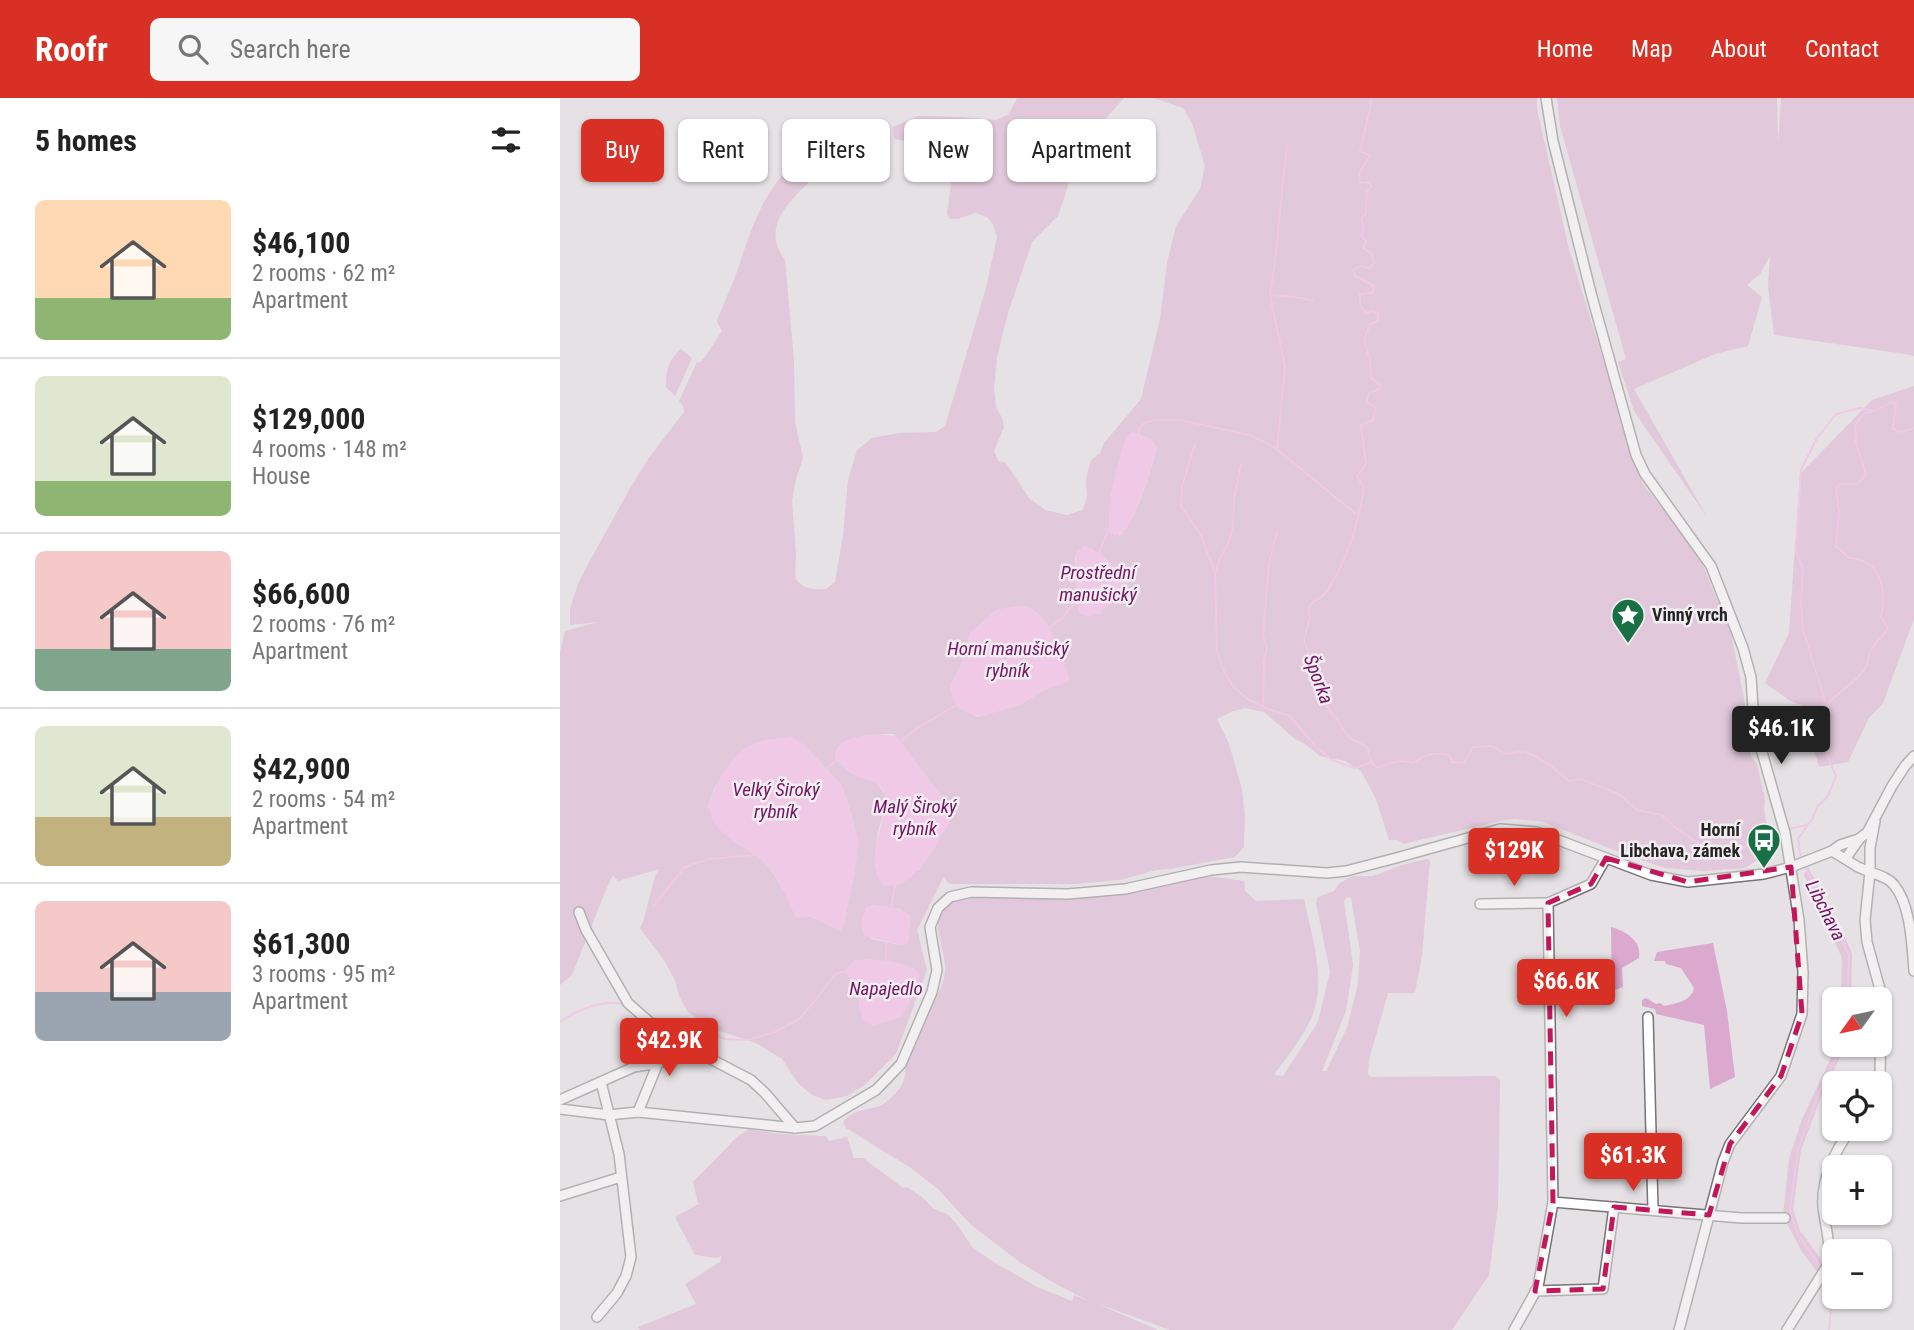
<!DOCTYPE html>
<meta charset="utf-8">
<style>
body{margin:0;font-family:"Roboto Condensed",sans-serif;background:#f6f6f6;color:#222;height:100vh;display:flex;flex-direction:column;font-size:26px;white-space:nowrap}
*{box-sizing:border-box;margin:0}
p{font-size:23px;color:#767676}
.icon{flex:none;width:38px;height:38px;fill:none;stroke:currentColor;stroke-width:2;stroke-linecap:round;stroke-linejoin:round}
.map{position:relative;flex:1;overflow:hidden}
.details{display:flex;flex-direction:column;background:#fff;width:560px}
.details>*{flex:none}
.banner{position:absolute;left:21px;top:21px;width:665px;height:63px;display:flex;gap:14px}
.needle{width:46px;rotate:237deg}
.tools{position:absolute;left:1262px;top:889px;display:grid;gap:14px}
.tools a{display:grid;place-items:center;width:70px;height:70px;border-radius:10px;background:#fff;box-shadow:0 2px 5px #0004;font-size:35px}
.price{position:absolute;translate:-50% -60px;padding:0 16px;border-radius:7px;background:#d93025;color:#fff;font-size:23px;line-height:46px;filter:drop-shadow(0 2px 4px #0008)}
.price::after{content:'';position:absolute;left:50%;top:42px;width:21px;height:16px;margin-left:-10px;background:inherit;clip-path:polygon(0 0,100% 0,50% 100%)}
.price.current{background:#222;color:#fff}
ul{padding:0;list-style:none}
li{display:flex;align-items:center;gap:21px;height:175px;padding:0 35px}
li+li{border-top:2px solid #e0e0e0}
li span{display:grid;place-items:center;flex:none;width:196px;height:140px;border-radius:10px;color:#555}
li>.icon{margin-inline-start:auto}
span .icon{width:84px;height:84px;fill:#fffc;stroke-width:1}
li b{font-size:30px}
h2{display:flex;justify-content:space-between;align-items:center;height:84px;padding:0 35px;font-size:30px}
.tag{padding:0 24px;border-radius:10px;background:#fff;box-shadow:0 2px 5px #0004;font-size:24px;line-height:63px}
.tag.current{background:#d93025;color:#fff}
header{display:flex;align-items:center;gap:42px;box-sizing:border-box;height:98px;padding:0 35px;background:#d93025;color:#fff}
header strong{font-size:33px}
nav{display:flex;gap:38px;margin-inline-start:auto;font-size:24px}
.search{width:490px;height:63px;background:#f6f6f6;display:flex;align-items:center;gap:18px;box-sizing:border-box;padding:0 24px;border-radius:10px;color:#767676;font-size:26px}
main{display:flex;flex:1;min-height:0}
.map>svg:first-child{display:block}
.green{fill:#dba8ce;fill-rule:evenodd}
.water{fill:#fbaae8}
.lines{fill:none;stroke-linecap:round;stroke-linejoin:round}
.stream{stroke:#fbaae8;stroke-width:2}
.minor-casing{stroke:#777476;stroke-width:12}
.minor{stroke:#fff;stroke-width:9}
.marked{fill:none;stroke:#c2185b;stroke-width:5;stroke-dasharray:14 9;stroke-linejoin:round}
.labels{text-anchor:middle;stroke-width:5;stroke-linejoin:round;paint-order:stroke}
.poi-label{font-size:18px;font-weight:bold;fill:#262425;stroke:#f2eef1;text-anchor:start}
.water-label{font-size:19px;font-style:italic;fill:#721563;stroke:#f2eef1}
</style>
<header>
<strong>Roofr</strong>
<div class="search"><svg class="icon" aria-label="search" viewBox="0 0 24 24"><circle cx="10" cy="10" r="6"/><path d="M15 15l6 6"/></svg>Search here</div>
<nav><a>Home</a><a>Map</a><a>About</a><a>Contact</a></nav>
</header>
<main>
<section class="details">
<h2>5 homes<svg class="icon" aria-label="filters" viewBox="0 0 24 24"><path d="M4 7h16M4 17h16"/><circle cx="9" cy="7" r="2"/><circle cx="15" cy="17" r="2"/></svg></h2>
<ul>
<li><span style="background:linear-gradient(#ffd9b3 70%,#8fb573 0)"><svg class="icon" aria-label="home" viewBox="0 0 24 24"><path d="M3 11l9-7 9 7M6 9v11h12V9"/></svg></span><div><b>$46,100</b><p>2 rooms · 62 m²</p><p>Apartment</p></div></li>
<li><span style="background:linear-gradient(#dfe7d0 75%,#8fb573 0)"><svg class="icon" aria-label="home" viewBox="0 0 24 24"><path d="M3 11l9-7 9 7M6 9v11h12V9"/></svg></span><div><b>$129,000</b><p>4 rooms · 148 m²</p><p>House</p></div></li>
<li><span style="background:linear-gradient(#f6c9c9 70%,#7fa58c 0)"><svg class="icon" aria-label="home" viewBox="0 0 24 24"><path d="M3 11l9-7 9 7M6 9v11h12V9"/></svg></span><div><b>$66,600</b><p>2 rooms · 76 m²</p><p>Apartment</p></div></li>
<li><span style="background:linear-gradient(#dfe7d0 65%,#c2b280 0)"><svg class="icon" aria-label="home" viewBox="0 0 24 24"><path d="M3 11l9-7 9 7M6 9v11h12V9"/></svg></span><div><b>$42,900</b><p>2 rooms · 54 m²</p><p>Apartment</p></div></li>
<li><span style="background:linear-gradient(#f6c9c9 65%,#9aa5b1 0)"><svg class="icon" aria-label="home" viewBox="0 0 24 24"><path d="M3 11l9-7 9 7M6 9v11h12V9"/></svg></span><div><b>$61,300</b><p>3 rooms · 95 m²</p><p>Apartment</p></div></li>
</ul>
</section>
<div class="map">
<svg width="1354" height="1232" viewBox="0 0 1354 1232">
<rect width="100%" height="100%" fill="#e5e1e4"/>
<g class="green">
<path d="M457 0H564L539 28 515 64 510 75 508 88 498 118 472 144 448 215 437 259 434 290 436 309 442 320 444 329 434 353 438 363 446 365 469 400 485 412 507 417 523 412 527 399 526 380 531 362 540 355 544 345 581 301 600 221 607 165 616 128 640 91 645 68 632 25 623 10 593 0H977V11L1009 151 1065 332 1070 355 1083 386 1124 438 1142 465 1171 536 1186 611V630L1191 658 1197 666 1205 701 1204 713 1213 752 1185 770 1144 773 1105 770 1069 758 984 724 955 721 940 723 843 746 838 742H829L816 701 801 673 785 663 760 658 745 646 735 641 704 614 685 610 673 613 657 621 669 646 682 691 685 719 684 743V749L675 759 610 771 596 772 560 782 514 786H391L387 784 384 778 357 832 367 872 336 956 306 986 287 998 266 1002 252 997 238 985 222 961 198 946 151 930 128 914 119 898 115 882 105 864 80 830 83 824 95 778 99 771 58 783 53 777 45 794 12 877 0 887V554L5 533 38 524 10 527V511L18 486 27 468 68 394 88 361 124 314 123 308 119 303 137 264 139 265 145 259 162 233C161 230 158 227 157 224 157 221 173 185 175 179 191 134 211 53 272 56 254 90 192 117 225 162L234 262 235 324 243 360 236 381 232 402 236 456 235 480C244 492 251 491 266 491L275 484 283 438 288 382 297 352 312 340 339 335 376 334 385 328 426 190 437 139 433 126 427 119 415 115 398 121H390L387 116 394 64 390 58 351 44 334 41 333 29 358 18 399 19 436 22 449 16ZM597 349C592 370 576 425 559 438L551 396 562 353ZM532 451 564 478 567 490 538 516 517 506 515 458ZM438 511 480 517C493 538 504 558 509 583L487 591 459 607 418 619 414 617 390 587 400 570 410 535ZM319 636H334L336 638 394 715 359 772 315 761 317 737 325 710V697L316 684 296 678 275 661 285 643 303 638ZM243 646 282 688 295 728V773L284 825 280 833 252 819 222 790 210 770 197 757 167 738 148 708 154 691 163 676ZM312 807 341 811 350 825 348 845 340 847 311 841 302 826 306 810ZM328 863 355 871 341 919 313 927 299 908 300 897 296 888Z"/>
<path d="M997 0H1217L1218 46 1221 0H1354V258L1345 256 1214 237 1208 188 1210 158 1200 176 1187 187 1202 199 1188 248 1155 256 1074 291 1147 419 1074 313 1058 264 1066 261 1000 28Z"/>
<path d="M121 251 132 260 115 298 106 289C106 272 108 262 121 251Z"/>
<path d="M1354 288V521L1323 605 1309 620 1288 664 1259 669 1249 632 1254 613 1229 602 1205 585 1229 535 1240 376 1312 302Z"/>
<path d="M867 761 870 763 862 857 855 895H828L809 962 808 976 811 979 935 978 940 982 938 1108 929 1177 892 1232H610L536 1205 598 1232H80L78 1229 136 1206 125 1186 160 1164 162 1158 156 1160 135 1157 115 1119 140 1105H138L133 1084 177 1039 189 1031 217 1036 266 1038 269 1043 287 1039 294 1060H303L343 1090 347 1089 363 1100 374 1111 387 1116 396 1125 412 1149 432 1163 477 1189 512 1203 514 1197 529 1203 496 1186 461 1165 410 1126 378 1091 351 1070 286 1030 283 1024C296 1007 313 1015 326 1004 332 999 340 992 343 984 346 979 345 973 346 968 349 960 353 951 356 943 360 933 364 923 368 913 373 904 380 894 383 884 395 848 349 813 411 797L545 799 625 781 649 778 684 783 685 793 696 803 744 801C752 840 768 885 750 923 741 942 726 960 714 977L723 978 758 924 770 874 756 805 758 799 774 793 779 786 792 778H813L842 767ZM787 799 791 800 800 853 798 886 787 930 766 973H762L786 913 793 867 784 803Z"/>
<path d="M1248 769 1287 844 1292 856 1291 901H1281L1282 860 1244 777Z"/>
<path d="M1051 829C1066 833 1082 843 1079 860L1062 870 1063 889 1052 893Z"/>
<path d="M1153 845 1167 913 1175 979 1150 991 1144 927 1096 916 1095 911 1082 908V902L1086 900 1096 906 1100 905 1104 908C1116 905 1131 904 1134 890L1121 870 1106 866 1105 863H1094L1097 854Z"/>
<path d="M1277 947H1286L1264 991 1241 1052 1233 1112 1240 1133 1264 1165 1259 1176 1242 1154 1223 1118 1229 1061 1242 1021Z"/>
</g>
<g class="water">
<path d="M573 334 590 340 597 349C593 365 574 429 560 436 555 439 555 438 550 436 545 410 558 361 567 337Z"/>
<path d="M525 448C541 455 560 469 568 485 565 497 541 515 530 519L519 515 515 483 516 454Z"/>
<path d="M464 507C489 513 504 560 510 583L487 591 459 607 424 618C415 619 400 613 395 605 392 600 391 593 390 587L400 570 410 535 438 511Z"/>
<path d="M319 636 336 638 394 715C385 735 361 778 340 786 334 788 328 788 323 787 299 758 335 713 323 693 317 682 307 683 296 678 288 674 281 667 275 661 273 639 302 638 319 636Z"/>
<path d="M231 638 243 646 282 688 295 728 299 744 295 773 284 825 280 833 252 819 236 820C228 803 221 785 210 770 195 751 166 745 154 724 151 719 150 713 148 708 156 685 173 652 198 644 208 641 220 640 231 638Z"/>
<path d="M312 807C325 809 341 808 351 818L348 845 340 847 304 838C299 828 302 819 306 810Z"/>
<path d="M309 861C326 863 348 863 360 876L352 899 342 919 313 927 303 922 299 908 300 897 285 873 294 862Z"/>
</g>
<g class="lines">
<g class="stream">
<path d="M811 0 810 11 800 53 810 57 799 76 800 85 808 84 811 89 807 94 806 116 801 120 804 132 801 138 806 143 803 150 811 155 814 164 810 170 800 168 793 172 795 178 814 188 813 195 800 196V207L806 215 812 213 818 215V223L810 226 804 242 810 262 811 280 821 287 820 291 809 295 807 304 816 310 813 322 801 327 806 366 797 379 804 389C799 424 787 463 767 493 761 502 754 499 748 511L750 520 744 542 764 604 790 640 807 649C815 682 820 665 841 663 845 663 849 664 853 665 864 657 876 654 889 657L892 664 904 665 913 649 932 648 946 656 965 653 989 666 1009 683 1020 681 1059 696 1077 712 1102 717 1117 731 1151 754 1160 759 1172 758 1201 737 1219 733"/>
<path d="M711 197 742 200 753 203"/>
<path d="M579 336V331L584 325 595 322H620L690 337 714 349 796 416"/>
<path d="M635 346 622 388 621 408 641 438 655 474 657 553 663 571 672 587 686 600 703 609 730 618 756 649 772 662 795 670 812 664"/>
<path d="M717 351 725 269 710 197 715 162 727 47"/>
<path d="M538 457 549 430"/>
<path d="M656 473 660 460 668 446 673 428 674 401 681 366"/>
<path d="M488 531 502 520 516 503"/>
<path d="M1266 606 1243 532 1241 505 1243 471 1236 453 1241 372 1257 340 1276 316 1300 310 1314 313"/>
<path d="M703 609 704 562 707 550 703 538 709 466 717 433"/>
<path d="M339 645 356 631 398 606"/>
<path d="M265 672 277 662"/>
<path d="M1228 731 1247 727 1252 722 1257 709 1268 698 1276 678C1268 661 1251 621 1268 605 1278 595 1291 587 1301 576 1309 568 1307 560 1311 552 1316 544 1323 538 1328 530L1321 519C1326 493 1323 462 1289 460L1276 448 1279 414 1276 391 1280 386H1297L1306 377 1296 344 1295 327 1305 315 1315 313 1331 304 1336 306 1333 331 1341 334 1354 330"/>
<path d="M1241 761 1238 741 1247 728"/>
<path d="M1245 769 1289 857 1287 901"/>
<path d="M93 808 125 769 149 761 195 757"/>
<path d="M331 810 335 788"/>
<path d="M325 862 327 843"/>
<path d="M0 924C18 911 42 902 64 906"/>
<path d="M97 925 133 938 156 936 165 941 188 942 215 934 239 921 254 904 274 877 280 874H288"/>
<path d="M1262 1171 1237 1135 1230 1112 1238 1051 1261 990 1283 947"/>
<path d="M1266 1176 1273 1187 1269 1232"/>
</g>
<defs>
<g id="minor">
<path d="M986 0 993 43 1031 195 1076 357 1085 376 1151 468 1183 550 1191 579 1194 626 1225 735 1239 822 1243 874 1242 916 1221 978 1170 1046 1163 1064 1119 1232"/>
<path d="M1315 723 1310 750V774C1318 777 1329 780 1334 787 1351 807 1352 848 1354 873"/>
<path d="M1272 753 1280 747 1299 741"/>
<path d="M1286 760 1300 740 1307 735 1332 688 1345 668 1354 658"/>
<path d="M920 806 988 805"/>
<path d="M19 814 26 832 68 905 103 936 191 982 205 995 235 1030"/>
<path d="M1088 919 1093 1112"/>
<path d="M0 1002 74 969 98 965 136 952"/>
<path d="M0 1011 49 1017 78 1014 235 1030 255 1028 316 992 341 966 372 894 377 872 370 829 378 810 390 799 411 794 508 796 565 791 651 772 681 769 767 775 786 773 836 760 940 731 977 734 1091 777 1128 784 1204 776 1231 769 1272 753 1298 769 1310 774 1305 822 1307 844 1321 895 1320 986"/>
<path d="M78 1014 98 965 103 936"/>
<path d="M0 1098 61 1079"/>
<path d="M993 1104 1181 1120H1225"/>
<path d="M975 1193 1043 1191 1054 1109"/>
<path d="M37 1219 57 1195 66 1178 71 1159 59 1056 41 984"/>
<path d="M954 1232 978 1189 993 1104 988 805 1031 786 1046 760"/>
<path d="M1227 1232 1269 1165C1271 1146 1265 1127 1263 1109 1261 1080 1275 1053 1291 1031"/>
</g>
</defs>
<use href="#minor" class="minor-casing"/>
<use href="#minor" class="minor"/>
</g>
<path d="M0 0H1354V1232H0ZM1046 760 1128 784 1231 769 1242 916 1221 978 1170 1046 1149 1117 1054 1109 1043 1191 975 1193 993 1104 988 805 1031 786Z" fill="#e5e1e4" fill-opacity=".55" fill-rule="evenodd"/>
<path class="marked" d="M1046 760 1128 784 1231 769 1242 916 1221 978 1170 1046 1149 1117 1054 1109 1043 1191 975 1193 993 1104 988 805 1031 786Z"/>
<defs>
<symbol id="sight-pin" viewBox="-11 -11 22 30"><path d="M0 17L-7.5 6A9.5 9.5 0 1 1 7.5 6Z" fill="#187044" stroke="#f2eef1"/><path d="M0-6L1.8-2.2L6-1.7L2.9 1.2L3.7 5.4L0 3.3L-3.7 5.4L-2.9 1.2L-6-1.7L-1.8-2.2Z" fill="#fff"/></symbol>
<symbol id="bus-pin" viewBox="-11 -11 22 30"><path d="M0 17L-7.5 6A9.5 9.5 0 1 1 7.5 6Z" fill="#187044" stroke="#f2eef1"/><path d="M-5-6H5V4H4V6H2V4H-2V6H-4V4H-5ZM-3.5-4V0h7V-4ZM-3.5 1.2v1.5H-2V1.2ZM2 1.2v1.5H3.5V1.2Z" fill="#fff"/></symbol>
</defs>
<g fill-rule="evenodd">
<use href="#sight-pin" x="1049" y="498" width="38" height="52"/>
<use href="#bus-pin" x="1185" y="723" width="38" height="52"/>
</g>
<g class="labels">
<g class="poi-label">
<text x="1092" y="523">Vinný vrch</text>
<text x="1180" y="738" text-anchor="end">Horní<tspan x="1180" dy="21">Libchava, zámek</tspan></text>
</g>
<g class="water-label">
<text x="538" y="481">Prostřední<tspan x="538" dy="22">manušický</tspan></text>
<text x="448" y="557">Horní manušický<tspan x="448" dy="22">rybník</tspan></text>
<text transform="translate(759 581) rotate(69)" y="7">Šporka</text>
<text x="216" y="698">Velký Široký<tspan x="216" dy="22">rybník</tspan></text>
<text x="355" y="715">Malý Široký<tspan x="355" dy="22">rybník</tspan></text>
<text transform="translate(1266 812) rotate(63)" y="7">Libchava</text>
<text x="326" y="897">Napajedlo</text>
</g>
</g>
</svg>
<div class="tools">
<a><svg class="needle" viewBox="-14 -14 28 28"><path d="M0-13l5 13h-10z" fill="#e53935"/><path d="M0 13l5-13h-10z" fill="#767676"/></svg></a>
<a><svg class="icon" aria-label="locate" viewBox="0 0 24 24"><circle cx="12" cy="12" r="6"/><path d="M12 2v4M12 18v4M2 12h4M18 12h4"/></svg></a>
<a>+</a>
<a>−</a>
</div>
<b class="price current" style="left:1221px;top:668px">$46.1K</b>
<b class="price" style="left:954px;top:790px">$129K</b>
<b class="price" style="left:1006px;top:921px">$66.6K</b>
<b class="price" style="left:109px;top:980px">$42.9K</b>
<b class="price" style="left:1073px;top:1095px">$61.3K</b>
<div class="banner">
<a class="tag current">Buy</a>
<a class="tag">Rent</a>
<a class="tag">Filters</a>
<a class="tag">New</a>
<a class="tag">Apartment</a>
</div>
</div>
</main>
